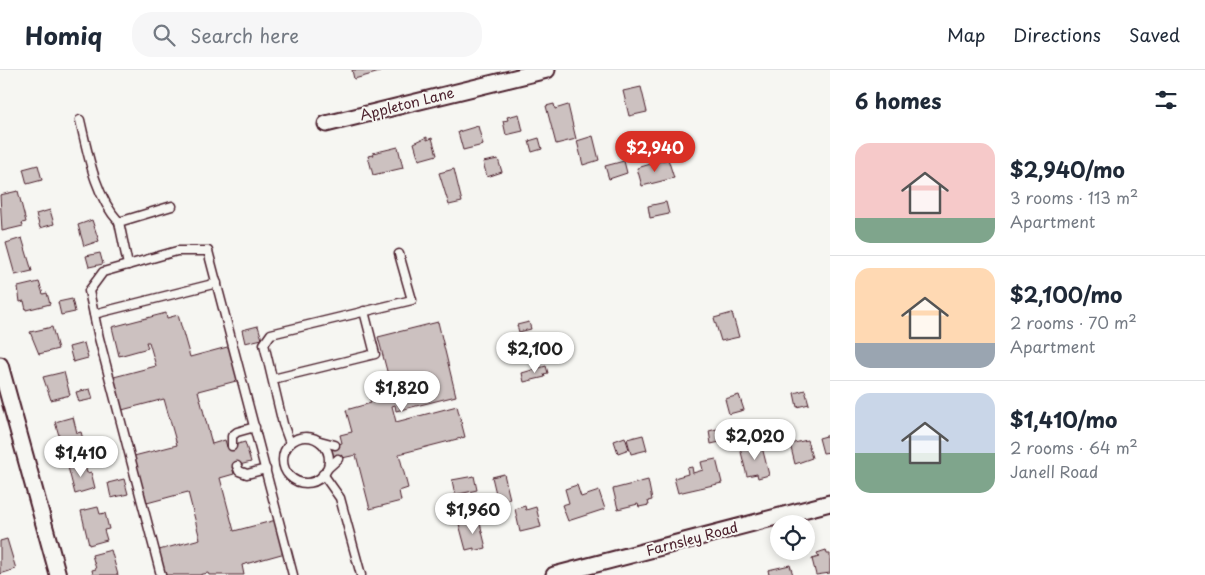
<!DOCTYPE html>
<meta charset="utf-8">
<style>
body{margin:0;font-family:"Playpen Sans",sans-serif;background:#f6f6f7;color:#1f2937;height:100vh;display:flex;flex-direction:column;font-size:19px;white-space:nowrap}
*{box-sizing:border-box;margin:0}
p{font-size:16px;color:#747a83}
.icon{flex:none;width:28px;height:28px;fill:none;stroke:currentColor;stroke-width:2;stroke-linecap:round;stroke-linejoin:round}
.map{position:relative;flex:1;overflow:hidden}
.drawer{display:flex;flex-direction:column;background:#fff;width:375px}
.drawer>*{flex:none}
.buttons{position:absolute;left:770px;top:445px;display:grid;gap:10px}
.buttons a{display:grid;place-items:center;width:45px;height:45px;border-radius:50%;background:#fff;box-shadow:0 2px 8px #0003;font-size:25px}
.price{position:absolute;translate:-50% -42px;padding:0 11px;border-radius:18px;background:#fff;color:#222;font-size:16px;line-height:32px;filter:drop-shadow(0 1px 2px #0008)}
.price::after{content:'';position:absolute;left:50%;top:30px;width:15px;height:11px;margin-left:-8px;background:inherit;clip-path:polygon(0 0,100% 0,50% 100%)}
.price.selected{background:#d93025;color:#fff}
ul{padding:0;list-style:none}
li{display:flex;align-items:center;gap:15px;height:125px;padding:0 25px}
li+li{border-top:1px solid #e0e1e3}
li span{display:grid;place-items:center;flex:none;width:140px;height:100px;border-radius:15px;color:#555}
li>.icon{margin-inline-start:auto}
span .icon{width:60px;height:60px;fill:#fffc;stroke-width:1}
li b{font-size:21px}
h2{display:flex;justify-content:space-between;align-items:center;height:60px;padding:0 25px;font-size:21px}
header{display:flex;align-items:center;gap:30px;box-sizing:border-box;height:70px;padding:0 25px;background:#fff;border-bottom:1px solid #e0e1e3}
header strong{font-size:24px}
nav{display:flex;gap:28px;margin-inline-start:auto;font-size:18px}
.search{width:350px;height:45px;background:#f6f6f7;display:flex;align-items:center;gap:12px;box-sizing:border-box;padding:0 18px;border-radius:20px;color:#747a83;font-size:19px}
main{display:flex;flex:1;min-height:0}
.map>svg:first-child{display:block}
.building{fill:#ccc1c0;stroke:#4a1f2b}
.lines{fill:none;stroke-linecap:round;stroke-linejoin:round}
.service-casing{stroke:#4a1f2b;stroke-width:11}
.minor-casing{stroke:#4a1f2b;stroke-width:19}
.service{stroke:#f6f6f2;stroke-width:8}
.minor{stroke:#f6f6f2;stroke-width:15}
.labels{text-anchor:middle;stroke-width:4;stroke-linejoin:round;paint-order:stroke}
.street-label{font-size:14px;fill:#4a1f2b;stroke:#f6f6f2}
</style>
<header>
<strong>Homiq</strong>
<div class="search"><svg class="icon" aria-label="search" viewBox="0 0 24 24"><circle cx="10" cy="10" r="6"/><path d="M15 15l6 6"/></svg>Search here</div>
<nav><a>Map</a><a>Directions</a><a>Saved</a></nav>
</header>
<main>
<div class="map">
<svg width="830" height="505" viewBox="0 0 830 505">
<rect width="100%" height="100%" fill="#f6f6f2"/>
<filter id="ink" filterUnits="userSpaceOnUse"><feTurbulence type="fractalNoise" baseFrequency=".02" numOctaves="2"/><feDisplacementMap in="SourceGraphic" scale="10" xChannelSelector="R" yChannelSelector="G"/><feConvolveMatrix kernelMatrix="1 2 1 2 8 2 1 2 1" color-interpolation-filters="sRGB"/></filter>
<g filter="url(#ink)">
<g class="building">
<path d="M352 0H380V2L354 9Z"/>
<path d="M641 17 647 42 629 46 623 21Z"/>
<path d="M554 34 555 39 568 35 576 69 556 74 546 36Z"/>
<path d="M519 44 523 61 506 65 503 51 508 50 507 47Z"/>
<path d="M478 56 483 75 463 80 458 62Z"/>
<path d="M593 66 599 90 583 95 577 71Z"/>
<path d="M427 67V70L432 68 437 85 419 90 414 73Z"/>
<path d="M539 68 542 79 532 82 529 71Z"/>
<path d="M398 77 403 98 373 105 368 86 374 85 373 83Z"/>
<path d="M498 89 502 102 487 107 483 92Z"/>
<path d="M668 89 674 108 642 116 637 98Z"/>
<path d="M624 91 627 103 609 109 605 96Z"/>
<path d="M38 95 42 110 27 114 23 99Z"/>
<path d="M454 99 462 132 449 135 439 103Z"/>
<path d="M18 121 26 152 22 153 23 156 2 161 0 125Z"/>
<path d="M666 132 669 144 650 148 648 136Z"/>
<path d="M50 140 54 154 40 158 36 144Z"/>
<path d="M92 150 99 171 84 176 78 155Z"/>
<path d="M22 168 32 201 15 205 6 173Z"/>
<path d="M100 183 103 194 89 197 86 186Z"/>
<path d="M39 212 43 224 47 223 50 234 26 240 24 231 20 232 18 217Z"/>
<path d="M72 229 75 242 61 245 58 232Z"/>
<path d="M166 243 167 248 178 245 190 287 231 276 240 310 198 321 212 374 225 370 227 377 245 372 251 392 232 397 234 404 220 408 234 461 276 450 285 483 242 495 244 505H209L208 503 199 505H165L159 480 200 469 188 422 147 433 134 386 177 375 164 329 122 340 114 307 156 296 149 272H146L148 278 119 286 112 257Z"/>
<path d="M732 243 739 267 721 271 714 248Z"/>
<path d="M438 252 456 326 396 341 395 335 392 336 396 352 457 336 465 367 399 384 408 418 399 421 401 431 370 439 356 385 333 390 330 376 342 373 340 365 352 362 346 340 371 333 369 326 392 320 378 267Z"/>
<path d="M529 252 531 259 519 262 517 255Z"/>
<path d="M258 256 262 269 245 273 242 260Z"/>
<path d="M52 257 58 279 39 284 30 262Z"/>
<path d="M84 273 88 288 73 292 69 277Z"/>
<path d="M546 296 548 303 544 304 545 307 524 312 522 303Z"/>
<path d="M64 302 70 325 51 330 43 307Z"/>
<path d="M90 319 93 329 79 332 76 322Z"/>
<path d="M805 320 809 334 797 337 794 323Z"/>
<path d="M739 325 744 340 729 344 725 329Z"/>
<path d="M73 347 77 363 81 362 84 373 63 379 55 352Z"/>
<path d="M721 358 724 371 711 374 709 361Z"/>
<path d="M643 365 647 380 631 384 627 369Z"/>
<path d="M830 365V382L823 383 819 368Z"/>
<path d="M625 367 629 379 618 383 614 371Z"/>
<path d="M100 368 103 381 89 385 85 372Z"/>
<path d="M807 370 812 388 795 394 790 374Z"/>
<path d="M761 373 769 405 758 408 757 404 747 406 740 378Z"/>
<path d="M716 389 722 413 678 423 674 408 688 404 687 398 692 397 693 403 703 400 701 392Z"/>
<path d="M84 392 87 403 91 402 95 418 75 424 68 397Z"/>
<path d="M504 404 510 429 498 432 492 407Z"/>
<path d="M474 406 477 420 455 425 452 410Z"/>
<path d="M124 409 128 424 111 428 108 413Z"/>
<path d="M648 410 652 430 648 431 649 435 639 437 638 434 618 439 613 419Z"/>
<path d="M577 415 581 427 599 421 605 439 568 451 562 435 569 433 565 419Z"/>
<path d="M525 436 526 440 536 437 541 457 520 462 515 439Z"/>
<path d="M98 437 100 444 105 443 109 459 104 460 107 470 89 475 81 441Z"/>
<path d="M479 449 486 478 474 481V478L466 480 459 454Z"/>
<path d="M7 469 16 499 0 504V471Z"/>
<path d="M111 480 118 505H93L92 500 96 499 92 485Z"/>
<path d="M826 480 827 484H830V503L816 505 812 489 819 487 817 483Z"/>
<path d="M790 495 793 505H769L768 500Z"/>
</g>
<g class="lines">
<defs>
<g id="service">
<path d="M80 50C88 84 95 126 119 152"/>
<path d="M128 195 119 152 172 136"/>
<path d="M94 244 217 213"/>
<path d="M273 309 375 284 364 241"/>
<circle cx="306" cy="390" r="23"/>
<path d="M320 371 335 375"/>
<path d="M290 373 283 354 264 274 271 264 412 230 399 184"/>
<path d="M232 376V366L237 362 255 357"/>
<path d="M237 396 239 401 247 404 266 399"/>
<path d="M327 399 338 389"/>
<path d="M323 404 340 428 361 505"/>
<path d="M161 505 99 268 89 221 103 202 177 181H208L293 505"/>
</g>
<g id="minor">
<path d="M326 54 547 0"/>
<path d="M0 295 58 505"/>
<path d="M554 505 830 433"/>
</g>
</defs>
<use href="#service" class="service-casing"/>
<use href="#minor" class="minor-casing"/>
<use href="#service" class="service"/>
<use href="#minor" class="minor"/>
</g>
</g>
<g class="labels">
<g class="street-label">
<text transform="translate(407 34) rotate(-14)" y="5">Appleton Lane</text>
<text transform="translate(692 469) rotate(-15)" y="5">Farnsley Road</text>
</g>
</g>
</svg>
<div class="buttons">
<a><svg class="icon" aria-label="locate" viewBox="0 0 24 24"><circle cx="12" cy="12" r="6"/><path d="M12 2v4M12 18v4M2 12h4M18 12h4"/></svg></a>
</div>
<b class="price selected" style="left:655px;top:103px">$2,940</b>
<b class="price" style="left:535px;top:304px">$2,100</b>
<b class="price" style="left:402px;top:343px">$1,820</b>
<b class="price" style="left:755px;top:391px">$2,020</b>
<b class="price" style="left:81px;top:408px">$1,410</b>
<b class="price" style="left:473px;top:465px">$1,960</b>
</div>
<section class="drawer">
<h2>6 homes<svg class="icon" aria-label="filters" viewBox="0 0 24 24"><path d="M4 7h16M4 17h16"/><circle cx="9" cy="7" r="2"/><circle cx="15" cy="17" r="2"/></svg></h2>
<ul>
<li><span style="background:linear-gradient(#f6c9c9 75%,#7fa58c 0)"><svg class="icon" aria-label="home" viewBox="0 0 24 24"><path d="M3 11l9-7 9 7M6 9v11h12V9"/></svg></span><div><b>$2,940/mo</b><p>3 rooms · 113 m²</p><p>Apartment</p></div></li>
<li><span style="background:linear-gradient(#ffd9b3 75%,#9aa5b1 0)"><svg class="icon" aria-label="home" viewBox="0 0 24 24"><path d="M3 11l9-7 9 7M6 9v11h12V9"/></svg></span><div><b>$2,100/mo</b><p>2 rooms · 70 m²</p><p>Apartment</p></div></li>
<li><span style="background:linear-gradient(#c9d6e8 60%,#7fa58c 0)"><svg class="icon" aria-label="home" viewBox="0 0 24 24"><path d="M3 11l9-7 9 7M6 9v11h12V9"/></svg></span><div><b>$1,410/mo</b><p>2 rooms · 64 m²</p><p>Janell Road</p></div></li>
</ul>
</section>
</main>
